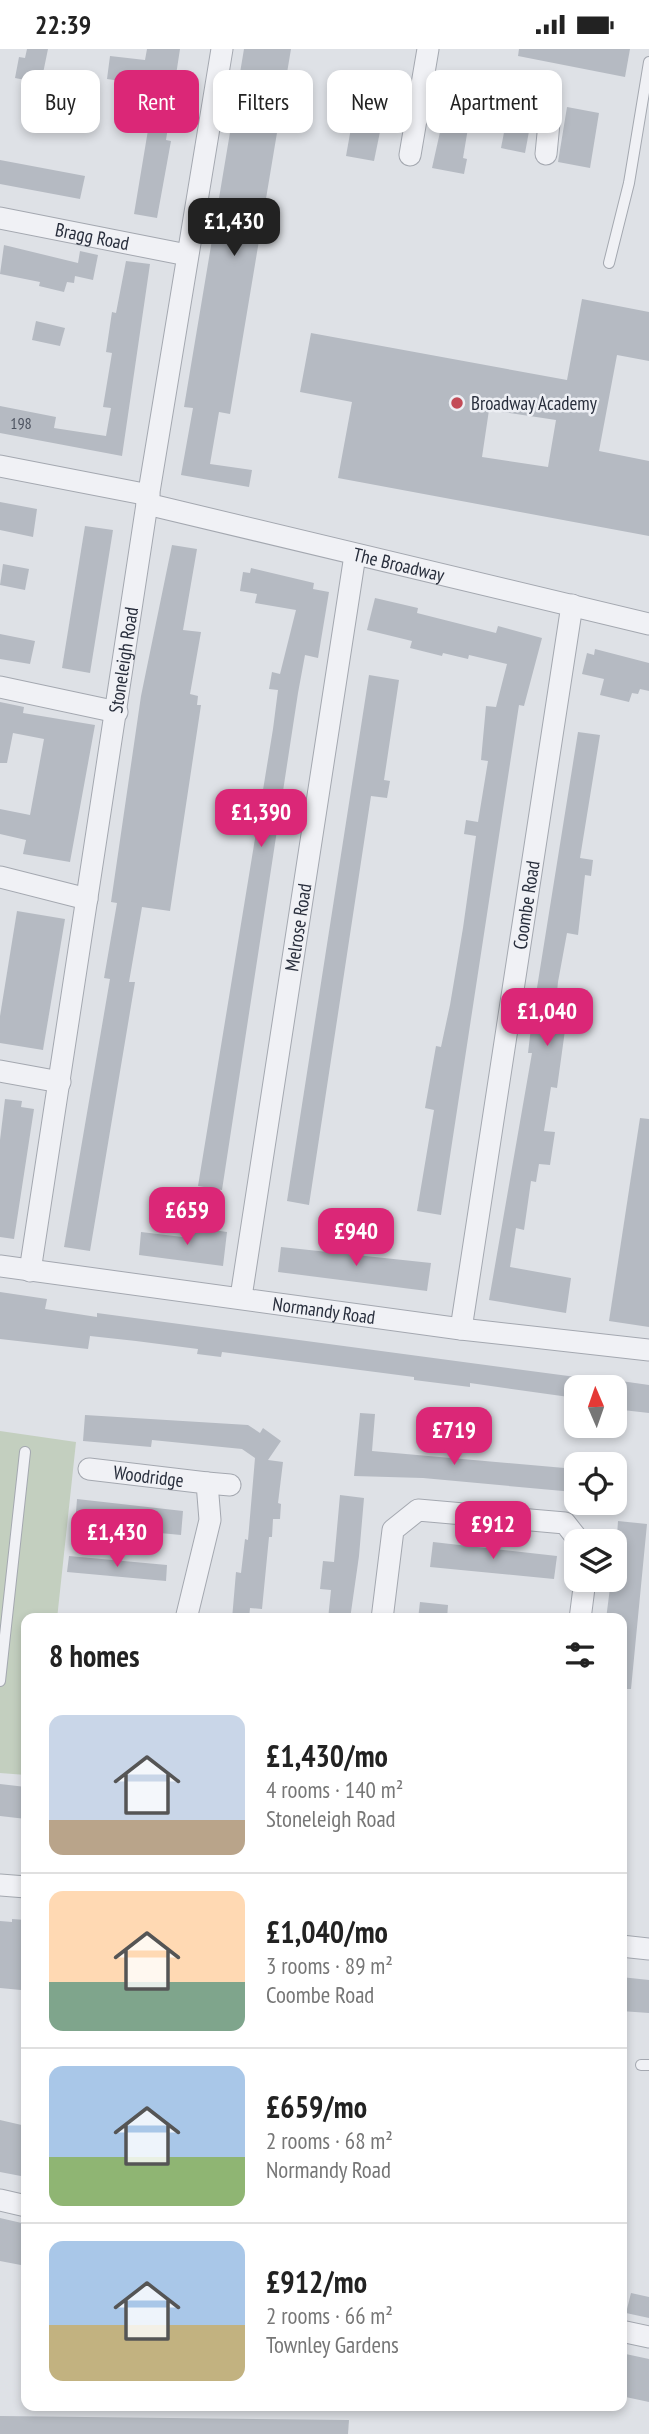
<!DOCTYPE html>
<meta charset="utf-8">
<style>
body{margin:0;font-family:"PT Sans Narrow",sans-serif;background:#f6f6f6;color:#222;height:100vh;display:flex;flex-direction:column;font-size:26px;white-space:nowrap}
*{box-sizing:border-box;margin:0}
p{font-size:23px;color:#767676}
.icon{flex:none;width:38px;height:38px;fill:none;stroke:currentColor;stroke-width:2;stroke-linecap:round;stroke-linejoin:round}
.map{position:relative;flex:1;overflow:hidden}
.sheet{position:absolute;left:21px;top:1564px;width:606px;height:798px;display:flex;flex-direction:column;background:#fff;border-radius:14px;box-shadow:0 4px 10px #0003}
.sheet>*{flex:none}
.hud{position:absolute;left:21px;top:21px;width:607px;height:63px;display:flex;gap:14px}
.needle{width:46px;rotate:358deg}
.buttons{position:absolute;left:564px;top:1326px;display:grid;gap:14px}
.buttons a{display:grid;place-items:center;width:63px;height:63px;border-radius:14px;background:#fff;box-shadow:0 4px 10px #0003;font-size:35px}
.price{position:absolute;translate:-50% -60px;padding:0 16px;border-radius:14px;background:#db2777;color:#fff;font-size:23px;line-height:46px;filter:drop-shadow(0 2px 4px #0008)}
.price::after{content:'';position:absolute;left:50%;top:42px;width:21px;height:16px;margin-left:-10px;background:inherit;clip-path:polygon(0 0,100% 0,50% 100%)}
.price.current{background:#222;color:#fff}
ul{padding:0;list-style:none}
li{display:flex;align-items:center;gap:21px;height:175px;padding:0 28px}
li+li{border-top:2px solid #e0e0e0}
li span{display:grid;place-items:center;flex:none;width:196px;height:140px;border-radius:14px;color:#555}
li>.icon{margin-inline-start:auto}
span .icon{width:84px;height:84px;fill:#fffc;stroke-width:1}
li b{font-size:30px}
h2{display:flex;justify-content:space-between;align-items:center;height:84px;padding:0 28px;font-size:30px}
.chip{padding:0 24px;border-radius:14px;background:#fff;box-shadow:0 4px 10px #0003;font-size:24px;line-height:63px}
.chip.current{background:#db2777;color:#fff}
.status{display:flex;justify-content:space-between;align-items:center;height:49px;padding:0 35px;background:#fff;direction:ltr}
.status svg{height:19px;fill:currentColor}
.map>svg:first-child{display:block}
.green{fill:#c3cfbf}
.building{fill:#b5bac2;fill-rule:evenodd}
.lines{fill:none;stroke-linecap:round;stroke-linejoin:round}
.service-casing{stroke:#a4a8b0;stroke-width:12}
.minor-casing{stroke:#a4a8b0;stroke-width:23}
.service{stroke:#f0f1f5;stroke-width:10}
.minor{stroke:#f0f1f5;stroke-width:21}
.poi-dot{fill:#c34b57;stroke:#edeff4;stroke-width:2.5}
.labels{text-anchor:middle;stroke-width:5;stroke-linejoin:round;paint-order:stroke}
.number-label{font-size:16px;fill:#4b515e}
.street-label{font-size:19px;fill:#282e3c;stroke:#edeff4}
.poi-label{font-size:19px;fill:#282e3c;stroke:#edeff4;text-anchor:start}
</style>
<div class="status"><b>22:39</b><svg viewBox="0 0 49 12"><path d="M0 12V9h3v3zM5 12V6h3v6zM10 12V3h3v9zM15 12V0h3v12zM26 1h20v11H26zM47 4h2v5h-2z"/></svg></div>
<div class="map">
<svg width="649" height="2385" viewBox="0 0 649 2385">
<rect width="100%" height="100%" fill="#dee1e6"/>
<path class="green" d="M0 1382 76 1393 57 1570H26V1726L0 1724Z"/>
<g class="building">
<path d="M27 0H48L41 34 15 29 19 8 25 9Z"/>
<path d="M147 0H180L166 91 171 92 157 169 134 165 150 69 137 67 142 35 107 30 110 7 145 11Z"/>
<path d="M244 0H291L230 365 219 363 210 415 252 421 249 438 181 426 193 359 184 358Z"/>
<path d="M519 0H630L625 28 518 7Z"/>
<path d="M361 23 391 29 374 112 346 107Z"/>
<path d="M567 58 599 64 590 119 558 113Z"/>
<path d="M506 73 530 77 525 104 501 99Z"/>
<path d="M442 74 468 79 463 109 467 110 464 125 432 119Z"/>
<path d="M0 111 85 127 80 150 0 135Z"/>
<path d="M4 196 78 214 80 202 98 206 93 231 75 227 74 234 67 233 64 243 39 237 40 233 0 225Z"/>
<path d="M126 212 150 215 122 407 0 384V357L56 368 54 379 106 387 111 359 103 358 112 304 106 303 112 263 116 264Z"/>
<path d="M582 250 649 263V312L617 306 599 402 649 412V487L338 429 352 353 300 343 311 284 567 331ZM489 361 556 371 548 418 482 408Z"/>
<path d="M36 272 65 279 60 297 32 291Z"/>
<path d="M0 453 37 460 33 488 0 481Z"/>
<path d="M85 477 113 481 90 624 62 619Z"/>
<path d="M172 496 197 500 183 581 201 583 190 645 198 647 197 656H201L170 862 142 858 129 933H135L90 1202 64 1198 110 930 104 929 117 854 111 853 141 647Z"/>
<path d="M3 515 29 520 25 541 0 536Z"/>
<path d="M251 519 314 534 313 540 329 543 318 609 305 606 298 644 222 1141 198 1137 273 680 278 641 269 640 272 623 280 625 296 561 255 554 257 545 240 542 243 523 250 524Z"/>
<path d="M375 549 418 559 417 564 496 584 498 577 542 589 524 657 519 656 441 1166 417 1162 434 1061 425 1059 436 997 441 998 450 956 463 879 476 787 464 785 466 771 478 773 488 712 481 711 486 657 496 658 507 615 469 606 468 610 443 604 442 607 410 599 412 592 367 581Z"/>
<path d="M0 585 35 592 30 615 0 610Z"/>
<path d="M595 600 649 614V642L640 640 638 645 632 644 629 653 600 646 604 630 582 625 587 604 594 606Z"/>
<path d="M369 626 399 631 384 731 390 732 387 749 371 747 309 1156 287 1152Z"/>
<path d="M0 653 24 658 23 664 95 676 70 813 23 805 26 791 0 785V760L30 766 44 690 13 684 7 714H0Z"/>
<path d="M578 683 600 686 580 809 593 811 591 827 585 826 578 886 567 884 558 933 554 973 566 974 557 1039 551 1038 544 1082 555 1083 550 1116 539 1115 536 1133 531 1132 524 1181 516 1179 510 1218 571 1229 566 1264 489 1251 532 1004H528L532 970Z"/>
<path d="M17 862 65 870 43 1001 0 994V967Z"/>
<path d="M5 1050 22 1052 21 1058 34 1060 14 1190 0 1188V1091Z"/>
<path d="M640 1069 649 1070V1278L609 1272Z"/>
<path d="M193 1178 227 1183 223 1217 139 1206 141 1183 191 1189Z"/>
<path d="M281 1198 431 1214 427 1242 278 1223Z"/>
<path d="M0 1243 47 1250 45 1260 97 1268V1264L576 1328V1349L470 1334V1338L414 1331V1328L222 1303 221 1308 197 1305 198 1300 136 1292 90 1287 88 1300 0 1290Z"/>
<path d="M614 1331 649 1336V1364L614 1360Z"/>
<path d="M360 1364 375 1365 372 1402 576 1420 574 1443 423 1429 354 1427Z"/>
<path d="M85 1366 248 1376 260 1384 263 1379 281 1392 268 1411 283 1413 278 1454 281 1455 280 1470H273L272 1488H269L262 1560 250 1559 249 1570H232L236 1523 241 1524 245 1490 248 1491 255 1409 242 1400 152 1391 151 1398 83 1392Z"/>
<path d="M340 1446 364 1449 359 1507 350 1570H328L331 1541 320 1540 323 1512 334 1513Z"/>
<path d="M77 1450 183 1462 181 1486 75 1476Z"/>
<path d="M618 1472 647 1475 631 1640H621V1570H606L611 1531H614Z"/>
<path d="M433 1493 557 1507 554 1530 430 1518Z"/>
<path d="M69 1507 167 1516 166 1532 67 1523Z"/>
<path d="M420 1553 448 1556 447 1570H418Z"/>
<path d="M0 1735 26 1738V1770L0 1767Z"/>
<path d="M12 1870 26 1871V1922L23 1921 21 1941 0 1939V1872L12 1873Z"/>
<path d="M621 1928 649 1931V1964L621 1962Z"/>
<path d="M0 2071 26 2077V2128L0 2123Z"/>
<path d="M0 2169 26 2175V2217L0 2212Z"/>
<path d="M631 2244 649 2248V2269L626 2264Z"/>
<path d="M621 2304 649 2310V2353L621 2347Z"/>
<path d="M0 2367 349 2371 348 2385H0Z"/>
</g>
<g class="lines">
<defs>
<g id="service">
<path d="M609 214 629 134 649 13"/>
<path d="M0 1632 25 1403"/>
<path d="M641 2016H649"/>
</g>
<g id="minor">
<path d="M422 43 550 64 546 105"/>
<path d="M410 106 428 0"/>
<path id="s1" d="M0 169 187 206"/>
<path d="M0 417 149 446"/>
<path id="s2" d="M147 455 649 575"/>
<path d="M0 638 117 663"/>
<path d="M0 828 87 850"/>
<path d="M0 1022 60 1033"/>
<path id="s3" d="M0 1217 461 1280 649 1301"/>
<path id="s4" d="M30 1222 147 455 222 0"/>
<path id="s5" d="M241 1248 355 506"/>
<path id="s6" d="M461 1280 572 556"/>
<path id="s7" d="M89 1420 207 1434 210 1471 186 1570"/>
<path d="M207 1434 230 1436"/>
<path d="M382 1570 393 1481 418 1461 565 1474 580 1493"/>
<path d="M580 1570 585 1531"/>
<path d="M0 1836 26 1838"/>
<path d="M621 1897 649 1900"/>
<path d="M0 2151 26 2157"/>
<path d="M621 2282 649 2288"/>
</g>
</defs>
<use href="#service" class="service-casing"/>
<use href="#minor" class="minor-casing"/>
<use href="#service" class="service"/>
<use href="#minor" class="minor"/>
</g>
<circle class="poi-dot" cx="457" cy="354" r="7"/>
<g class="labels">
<g class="number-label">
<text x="21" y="380">198</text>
</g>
<g class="street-label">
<text dy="7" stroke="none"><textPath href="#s1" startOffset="94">Bragg Road</textPath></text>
<text dy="7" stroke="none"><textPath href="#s2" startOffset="259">The Broadway</textPath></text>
<text dy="7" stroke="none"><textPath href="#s4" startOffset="618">Stoneleigh Road</textPath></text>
<text dy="7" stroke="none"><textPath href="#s6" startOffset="429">Coombe Road</textPath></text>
<text dy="7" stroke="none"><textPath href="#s5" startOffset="374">Melrose Road</textPath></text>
<text dy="7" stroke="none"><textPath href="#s3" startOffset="327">Normandy Road</textPath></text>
<text dy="7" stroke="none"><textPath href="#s7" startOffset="60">Woodridge</textPath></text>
</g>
<g class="poi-label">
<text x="471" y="361">Broadway Academy</text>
</g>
</g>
</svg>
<div class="buttons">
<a><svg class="needle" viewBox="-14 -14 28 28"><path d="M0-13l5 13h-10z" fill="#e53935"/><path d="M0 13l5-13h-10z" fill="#767676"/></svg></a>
<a><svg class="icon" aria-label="locate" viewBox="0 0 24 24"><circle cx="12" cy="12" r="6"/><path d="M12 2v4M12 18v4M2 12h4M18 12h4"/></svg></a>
<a><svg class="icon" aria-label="layers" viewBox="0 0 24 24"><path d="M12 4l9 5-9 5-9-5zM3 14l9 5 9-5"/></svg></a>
</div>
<b class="price current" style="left:234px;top:209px">£1,430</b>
<b class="price" style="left:261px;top:800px">£1,390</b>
<b class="price" style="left:547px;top:999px">£1,040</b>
<b class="price" style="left:187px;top:1198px">£659</b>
<b class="price" style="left:356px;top:1219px">£940</b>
<b class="price" style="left:454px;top:1418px">£719</b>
<b class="price" style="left:493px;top:1512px">£912</b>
<b class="price" style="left:117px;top:1520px">£1,430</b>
<div class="hud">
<a class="chip">Buy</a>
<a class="chip current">Rent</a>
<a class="chip">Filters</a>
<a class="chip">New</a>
<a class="chip">Apartment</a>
</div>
<section class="sheet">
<h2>8 homes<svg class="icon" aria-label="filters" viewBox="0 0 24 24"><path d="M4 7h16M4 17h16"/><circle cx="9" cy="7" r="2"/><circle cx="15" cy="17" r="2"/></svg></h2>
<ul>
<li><span style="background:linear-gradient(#c9d6e8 75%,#b9a48a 0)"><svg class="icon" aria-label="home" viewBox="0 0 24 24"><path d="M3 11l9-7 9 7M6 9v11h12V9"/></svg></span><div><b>£1,430/mo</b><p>4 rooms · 140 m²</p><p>Stoneleigh Road</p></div></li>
<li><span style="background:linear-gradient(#ffd9b3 65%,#7fa58c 0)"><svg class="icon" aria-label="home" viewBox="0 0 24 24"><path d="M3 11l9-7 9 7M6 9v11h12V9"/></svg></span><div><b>£1,040/mo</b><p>3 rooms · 89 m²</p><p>Coombe Road</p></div></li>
<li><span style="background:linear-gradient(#a9c7e8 65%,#8fb573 0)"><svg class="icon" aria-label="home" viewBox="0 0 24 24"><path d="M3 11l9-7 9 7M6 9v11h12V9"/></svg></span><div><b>£659/mo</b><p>2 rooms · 68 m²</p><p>Normandy Road</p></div></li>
<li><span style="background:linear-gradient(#a9c7e8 60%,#c2b280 0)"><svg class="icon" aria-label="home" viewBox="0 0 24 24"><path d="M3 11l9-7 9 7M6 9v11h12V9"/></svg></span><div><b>£912/mo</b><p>2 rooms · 66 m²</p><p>Townley Gardens</p></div></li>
</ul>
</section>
</div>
